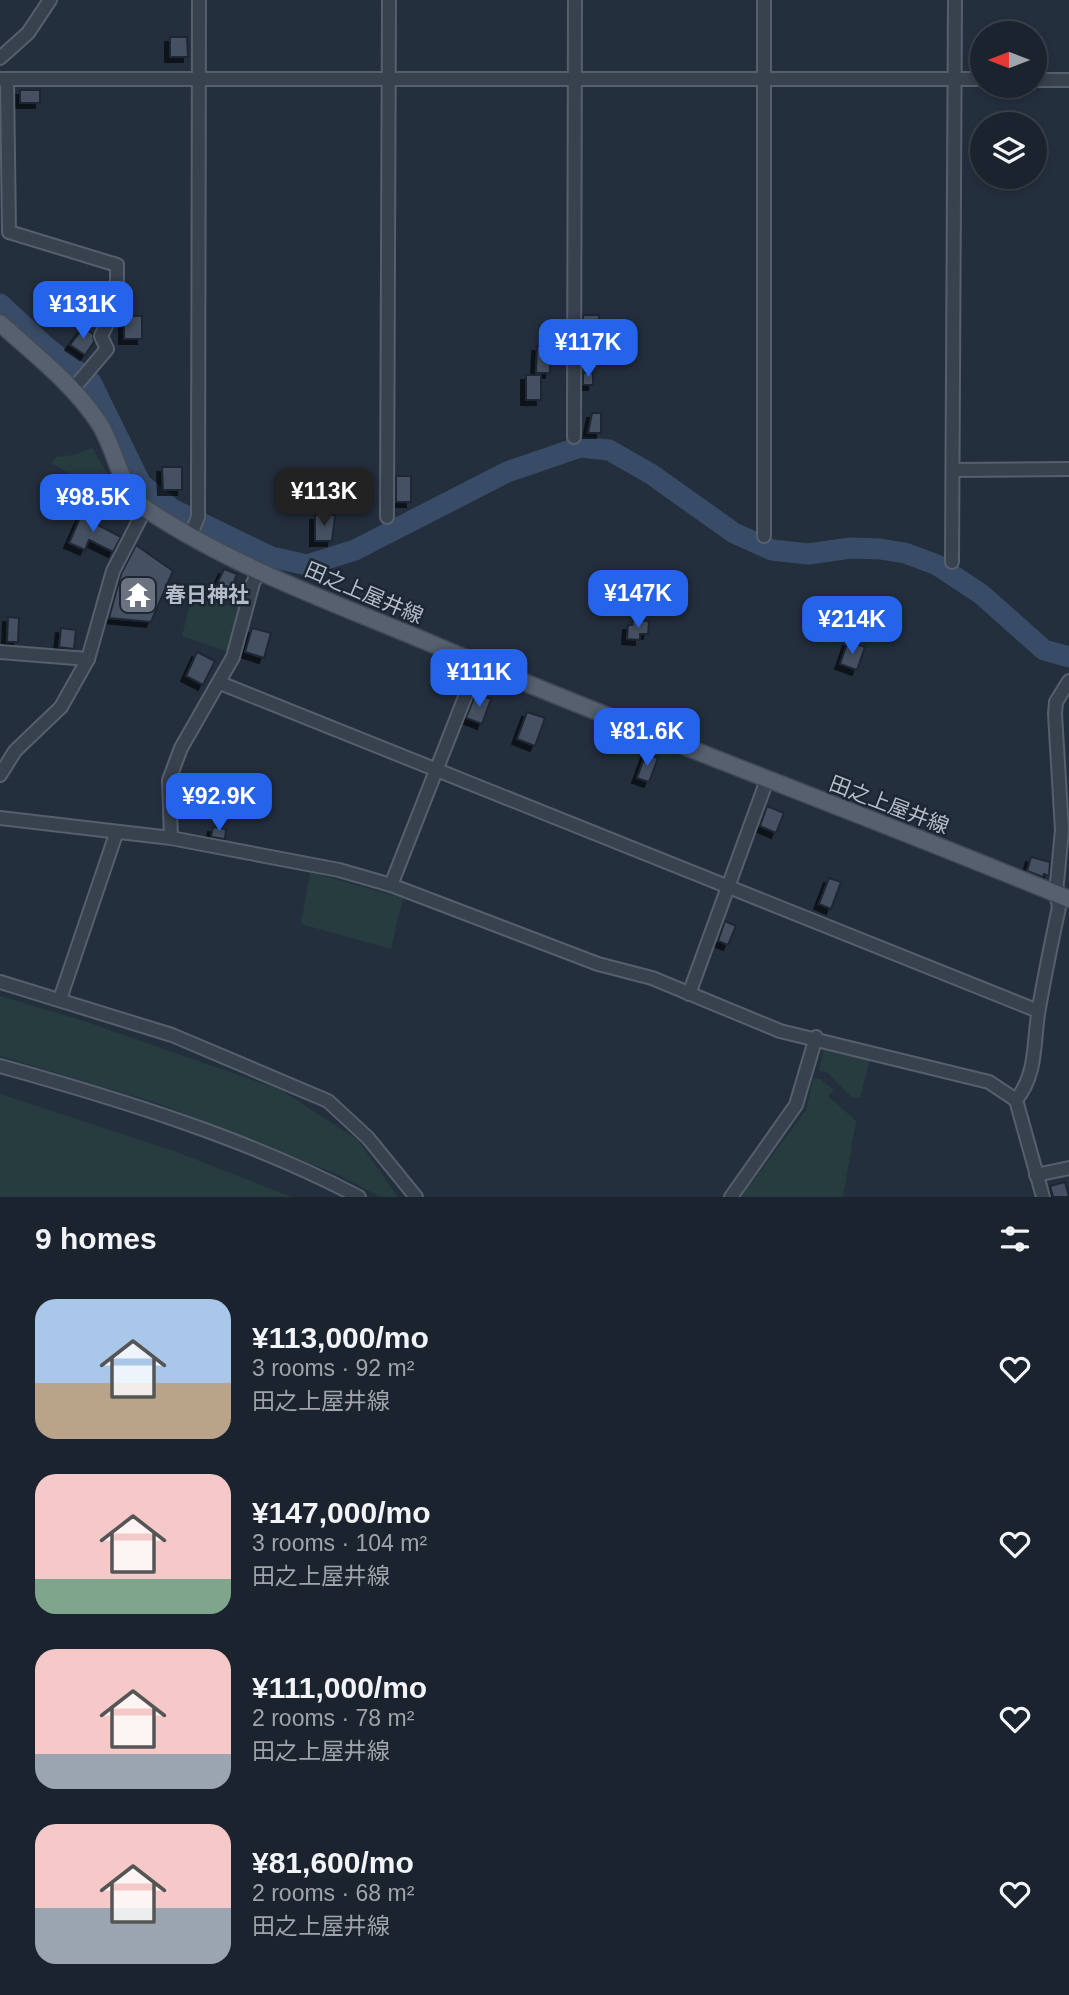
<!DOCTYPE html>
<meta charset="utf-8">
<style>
body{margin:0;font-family:Helvetica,"Noto Sans JP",sans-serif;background:#282f3a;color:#f1f3f6;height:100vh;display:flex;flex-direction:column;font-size:26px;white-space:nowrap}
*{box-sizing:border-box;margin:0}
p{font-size:23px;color:#a0a4aa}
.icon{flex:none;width:38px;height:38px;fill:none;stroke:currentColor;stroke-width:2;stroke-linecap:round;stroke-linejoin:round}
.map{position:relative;height:1197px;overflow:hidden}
.side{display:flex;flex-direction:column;background:#1b232e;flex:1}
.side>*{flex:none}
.needle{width:46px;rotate:270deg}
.controls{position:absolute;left:970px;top:21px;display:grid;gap:14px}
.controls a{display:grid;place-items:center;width:77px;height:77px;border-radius:50%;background:#1b232e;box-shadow:0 4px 10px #0003,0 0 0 2px #39404a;font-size:35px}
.price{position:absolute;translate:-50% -60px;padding:0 16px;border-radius:14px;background:#2563eb;color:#fff;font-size:23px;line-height:46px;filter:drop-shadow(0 2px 4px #0008)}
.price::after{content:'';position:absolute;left:50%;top:42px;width:21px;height:16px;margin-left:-10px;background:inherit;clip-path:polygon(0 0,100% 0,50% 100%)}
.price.on{background:#222;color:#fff}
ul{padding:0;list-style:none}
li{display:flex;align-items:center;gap:21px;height:175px;padding:0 35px}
li span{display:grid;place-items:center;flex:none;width:196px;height:140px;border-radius:21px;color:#555}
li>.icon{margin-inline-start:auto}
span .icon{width:84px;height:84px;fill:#fffc;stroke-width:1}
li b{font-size:30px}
h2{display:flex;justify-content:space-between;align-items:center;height:84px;padding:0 35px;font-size:30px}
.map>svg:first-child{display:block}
.green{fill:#263c3f}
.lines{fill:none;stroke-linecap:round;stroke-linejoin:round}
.river{stroke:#394c67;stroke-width:21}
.building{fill:#455162;stroke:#1f2835;stroke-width:2;filter:url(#shadow)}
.minor-casing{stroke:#565f6c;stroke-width:16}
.major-casing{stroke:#414a57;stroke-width:19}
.minor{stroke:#38414e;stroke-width:12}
.major{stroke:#56606e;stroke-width:16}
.labels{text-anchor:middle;stroke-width:5;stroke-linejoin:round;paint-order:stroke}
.street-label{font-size:21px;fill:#b4bcc9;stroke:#1d2633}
.poi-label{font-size:21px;font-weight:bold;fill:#b4bcc9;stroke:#1d2633;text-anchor:start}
</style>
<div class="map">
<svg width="1069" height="1197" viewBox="0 0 1069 1197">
<defs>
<filter id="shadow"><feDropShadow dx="-5" dy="5" stdDeviation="0" flood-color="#0009"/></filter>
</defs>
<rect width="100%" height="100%" fill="#242f3e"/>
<g class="green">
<path d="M92 448 107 473 93 487 51 463 56 457 74 455Z"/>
<path d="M191 599 245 607 231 653 182 636Z"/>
<path d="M310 872 403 898 391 949 301 924Z"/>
<path d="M0 996 81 1020 281 1090 358 1140 398 1197H380L337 1174 157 1103 0 1056Z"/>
<path d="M824 1047 870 1059 860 1098H852L827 1072 819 1071Z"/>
<path d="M813 1079H820L834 1090 828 1096 856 1121 843 1197H741L806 1110Z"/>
<path d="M0 1094 174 1151 292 1197H0Z"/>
</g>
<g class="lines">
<path class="river" d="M0 304 45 346 91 382 141 484 172 509 271 557 307 565 355 550 507 472 580 447 609 450 651 474 734 533 772 550 808 554 851 548 880 549 905 553 937 565 981 594 1044 650 1069 657"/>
</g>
<g class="building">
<path d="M170 37H187L188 57H170Z"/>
<rect x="20" y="90" width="20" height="13"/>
<rect x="583" y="315" width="16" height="23"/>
<rect x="124" y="316" width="18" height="23"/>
<path d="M83 328 93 334 94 342 85 355 70 345Z"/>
<path d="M537 346H550V373H536Z"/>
<rect x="583" y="373" width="10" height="12"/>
<rect x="526" y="375" width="15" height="25"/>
<path d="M592 413H601V433H588Z"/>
<path d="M162 467H182V490H163Z"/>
<rect x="396" y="476" width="15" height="26"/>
<path d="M83 511 98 518 96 524 121 537 113 552 89 540 85 550 69 543Z"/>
<path d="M315 515H335L332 541H315Z"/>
<path d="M136 545 173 571 151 622 109 618 121 574Z"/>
<path d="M224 569 237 574 230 592 216 586Z"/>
<path d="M8 617 19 618 18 642H7Z"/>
<path d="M633 620 649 621 648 634H640V640L627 639 628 625H632Z"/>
<path d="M61 628 76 630 74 649 59 647Z"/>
<path d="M252 628 271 633 264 658 245 652Z"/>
<path d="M848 641 865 647 857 670 840 664Z"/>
<path d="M197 652 215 661 203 685 186 676Z"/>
<path d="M476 693 491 699 482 724 466 718Z"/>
<path d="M527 712 545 718 535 746 517 739Z"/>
<path d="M646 753 658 758 649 782 637 778Z"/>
<path d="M767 806 784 813 776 833 760 826Z"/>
<path d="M213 827 226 829 225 839 211 837Z"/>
<path d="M1031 857 1050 862 1049 876 1044 874 1043 877 1027 871Z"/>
<path d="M829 878 841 882 831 909 819 904Z"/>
<path d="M725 921 736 926 728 945 718 941Z"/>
<path d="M1065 1182 1069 1197H1053L1050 1186Z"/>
</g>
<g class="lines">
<defs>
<g id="minor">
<path d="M0 58 28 33 50 0"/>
<path d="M0 79H982"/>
<path d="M1034 80H1069"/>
<path d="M7 81 9 232 117 265V304L101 336 107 349 73 389"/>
<path d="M574 437 575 0"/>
<path d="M953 470 1069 469"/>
<path d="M387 517 389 0"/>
<path d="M191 534 198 517 199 0"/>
<path d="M764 536V0"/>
<path d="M952 562 955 0"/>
<path d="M0 652 88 659"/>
<path d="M220 683 1038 1011"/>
<path d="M0 775 15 751 61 707 88 659 113 571 145 509"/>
<path d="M0 818 171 838 339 870 391 885 598 964 652 978 780 1031 989 1082 1016 1100 1043 1197"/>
<path d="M171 838 169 780 181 748 233 657 253 583 259 571"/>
<path d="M391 885 478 664"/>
<path d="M0 982 172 1035 328 1101 368 1138 416 1197"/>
<path d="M689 994 767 780"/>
<path d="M60 999 116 834"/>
<path d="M0 1066C119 1099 249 1139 359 1197"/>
<path d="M1016 1100C1038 1073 1033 1041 1039 1008 1045 974 1052 940 1059 907L1056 893 1062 830 1055 714 1056 702 1069 681"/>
<path d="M1036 1175 1069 1168"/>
<path d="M731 1197 796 1105 816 1037"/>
</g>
<path id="major" d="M0 323C34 354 71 382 97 420 117 447 118 492 149 511 237 569 340 605 437 646 646 735 859 812 1069 899"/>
</defs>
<use href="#minor" class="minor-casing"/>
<use href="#major" class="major-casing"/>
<use href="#minor" class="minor"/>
<use href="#major" class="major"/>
</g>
<defs>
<symbol id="temple-square" viewBox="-11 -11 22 22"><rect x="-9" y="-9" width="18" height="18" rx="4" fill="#6b7280" stroke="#1d2633"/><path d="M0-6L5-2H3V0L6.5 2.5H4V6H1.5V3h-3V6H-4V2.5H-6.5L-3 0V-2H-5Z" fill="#fff"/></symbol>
</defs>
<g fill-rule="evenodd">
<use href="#temple-square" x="116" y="573" width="44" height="44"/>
</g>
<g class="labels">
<g class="street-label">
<text transform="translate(364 593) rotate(23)" y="7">田之上屋井線</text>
<text transform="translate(889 805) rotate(21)" y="7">田之上屋井線</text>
</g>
<g class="poi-label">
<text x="165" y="602">春日神社</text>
</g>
</g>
</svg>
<div class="controls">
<a><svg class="needle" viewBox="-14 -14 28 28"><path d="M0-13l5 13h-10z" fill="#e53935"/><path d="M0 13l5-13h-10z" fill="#a0a4aa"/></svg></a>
<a><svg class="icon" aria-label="layers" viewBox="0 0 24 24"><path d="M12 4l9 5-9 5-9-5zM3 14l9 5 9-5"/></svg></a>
</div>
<b class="price" style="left:83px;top:341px">¥131K</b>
<b class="price" style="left:588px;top:379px">¥117K</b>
<b class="price on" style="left:324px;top:528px">¥113K</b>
<b class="price" style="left:93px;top:534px">¥98.5K</b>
<b class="price" style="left:638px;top:630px">¥147K</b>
<b class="price" style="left:852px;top:656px">¥214K</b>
<b class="price" style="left:479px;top:709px">¥111K</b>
<b class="price" style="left:647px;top:768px">¥81.6K</b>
<b class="price" style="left:219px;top:833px">¥92.9K</b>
</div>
<section class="side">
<h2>9 homes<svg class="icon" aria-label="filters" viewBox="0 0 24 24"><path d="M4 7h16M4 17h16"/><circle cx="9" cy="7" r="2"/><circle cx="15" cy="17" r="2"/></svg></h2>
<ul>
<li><span style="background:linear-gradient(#a9c7e8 60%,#b9a48a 0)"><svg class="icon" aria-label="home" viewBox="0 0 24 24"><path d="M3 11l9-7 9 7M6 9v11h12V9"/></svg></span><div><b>¥113,000/mo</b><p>3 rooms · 92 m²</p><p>田之上屋井線</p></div><svg class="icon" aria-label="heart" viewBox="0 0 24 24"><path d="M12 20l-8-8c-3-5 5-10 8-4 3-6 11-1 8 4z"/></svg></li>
<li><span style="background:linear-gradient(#f6c9c9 75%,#7fa58c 0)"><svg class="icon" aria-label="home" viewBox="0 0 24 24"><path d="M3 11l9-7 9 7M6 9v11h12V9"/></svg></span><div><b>¥147,000/mo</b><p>3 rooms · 104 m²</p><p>田之上屋井線</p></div><svg class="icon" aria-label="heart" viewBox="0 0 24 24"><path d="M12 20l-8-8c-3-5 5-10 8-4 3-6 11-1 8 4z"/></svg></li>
<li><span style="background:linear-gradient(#f6c9c9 75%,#9aa5b1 0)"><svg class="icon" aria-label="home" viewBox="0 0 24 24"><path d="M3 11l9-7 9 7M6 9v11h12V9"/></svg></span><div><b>¥111,000/mo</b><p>2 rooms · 78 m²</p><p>田之上屋井線</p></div><svg class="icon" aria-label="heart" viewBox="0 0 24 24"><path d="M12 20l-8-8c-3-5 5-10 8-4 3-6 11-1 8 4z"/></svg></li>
<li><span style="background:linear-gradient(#f6c9c9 60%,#9aa5b1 0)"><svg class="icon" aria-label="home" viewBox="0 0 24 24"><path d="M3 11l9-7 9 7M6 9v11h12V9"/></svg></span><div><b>¥81,600/mo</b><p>2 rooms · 68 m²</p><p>田之上屋井線</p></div><svg class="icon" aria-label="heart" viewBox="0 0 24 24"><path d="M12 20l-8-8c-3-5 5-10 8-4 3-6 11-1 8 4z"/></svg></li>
</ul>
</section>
